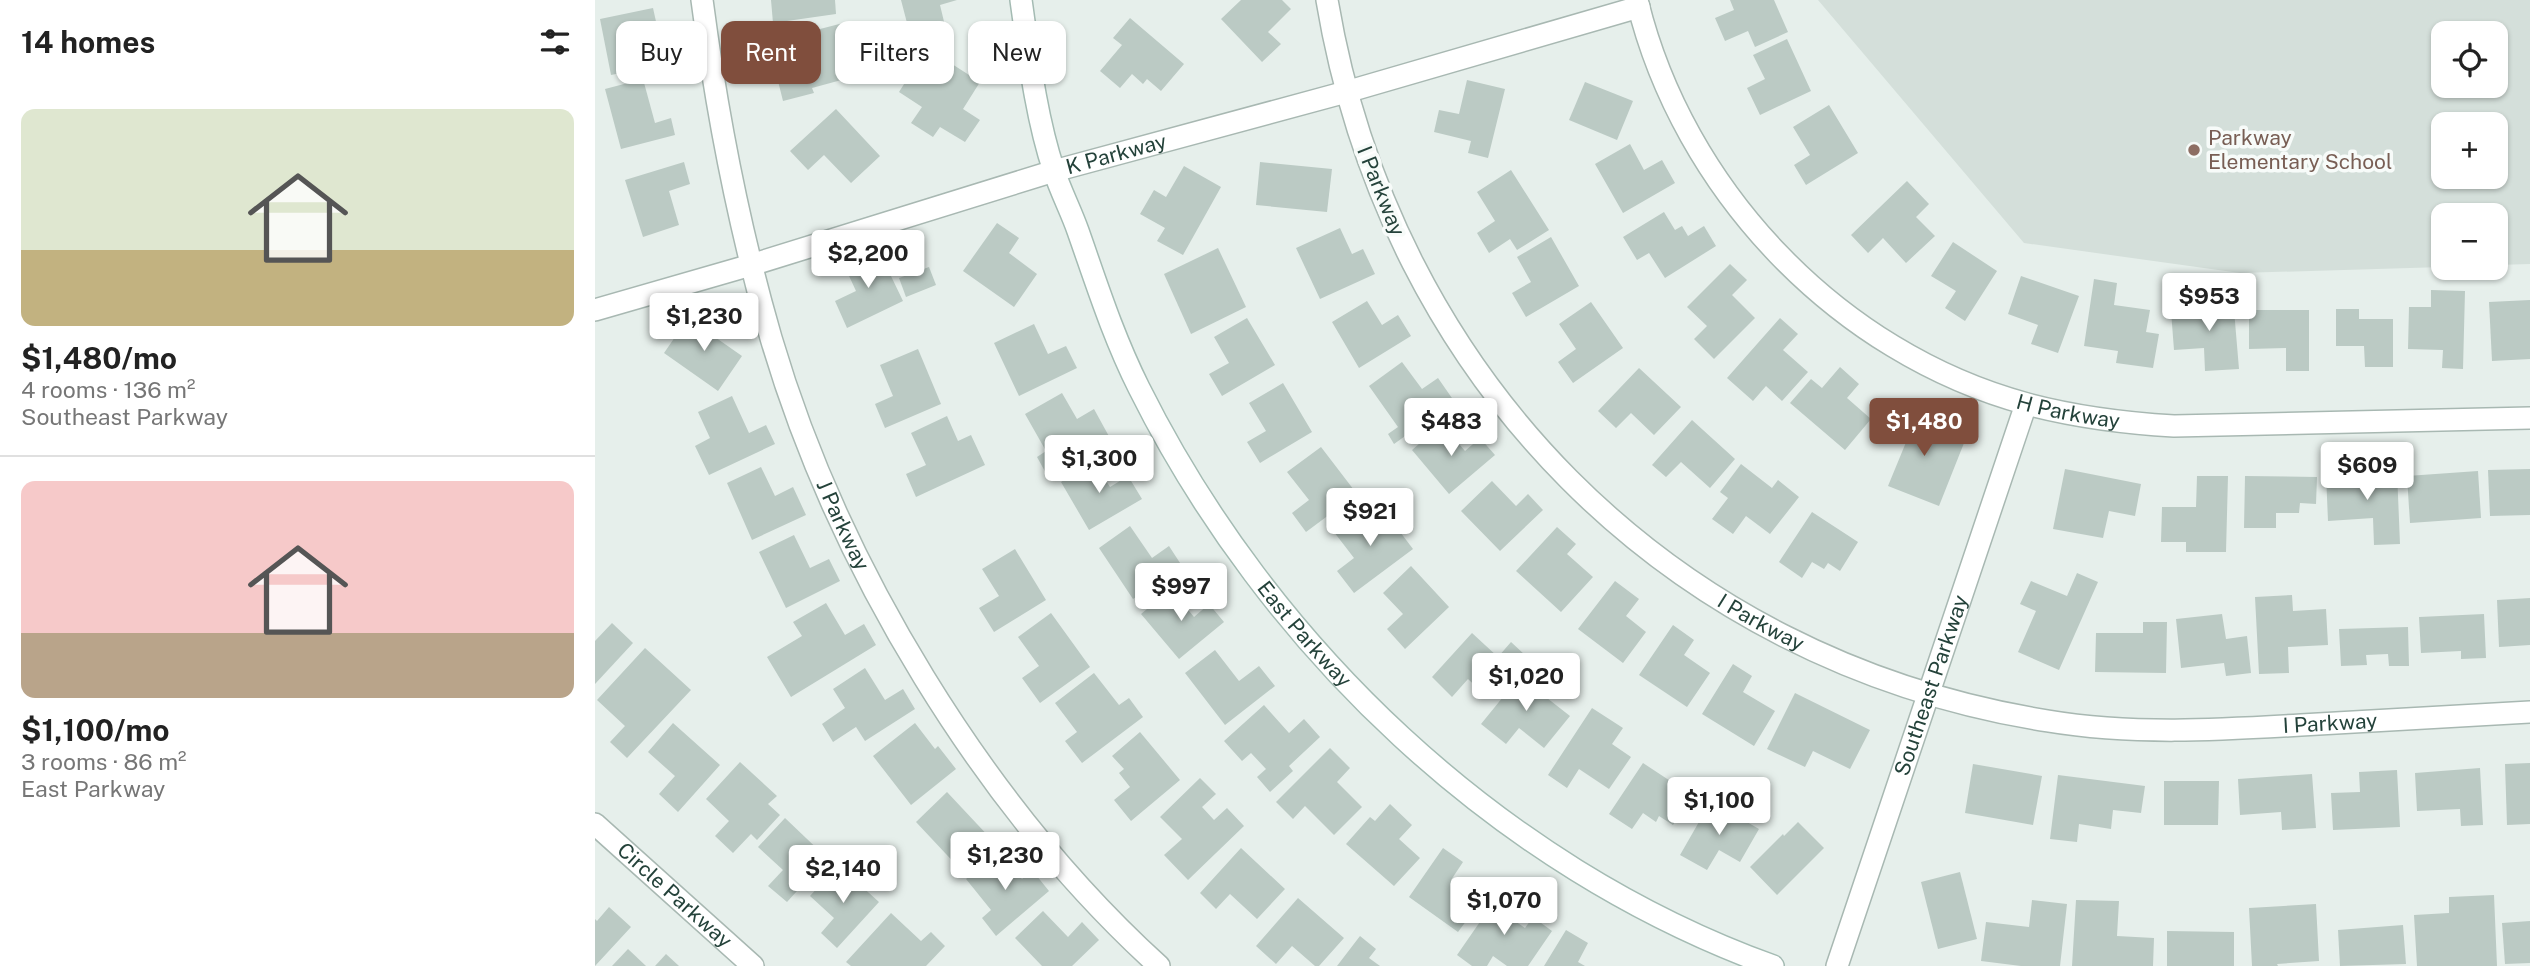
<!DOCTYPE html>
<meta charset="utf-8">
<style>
body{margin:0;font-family:"Public Sans",sans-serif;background:#f2f2f2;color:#222;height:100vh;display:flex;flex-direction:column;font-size:26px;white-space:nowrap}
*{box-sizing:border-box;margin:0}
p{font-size:23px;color:#767676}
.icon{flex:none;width:38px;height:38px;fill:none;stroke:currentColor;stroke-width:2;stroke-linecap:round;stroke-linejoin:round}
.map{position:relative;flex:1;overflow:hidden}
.sheet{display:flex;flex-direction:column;background:#fff;width:595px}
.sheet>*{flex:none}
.guide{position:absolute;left:21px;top:21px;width:665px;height:63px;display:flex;gap:14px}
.tools{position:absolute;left:1836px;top:21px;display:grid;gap:14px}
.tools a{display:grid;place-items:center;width:77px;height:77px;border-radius:14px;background:#fff;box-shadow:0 2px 5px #0004;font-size:35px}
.price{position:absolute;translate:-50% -60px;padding:0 16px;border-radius:7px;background:#fff;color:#222;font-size:23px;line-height:46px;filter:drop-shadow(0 2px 4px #0008)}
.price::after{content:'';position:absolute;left:50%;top:42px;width:21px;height:16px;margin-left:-10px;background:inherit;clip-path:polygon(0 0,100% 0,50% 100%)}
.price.selected{background:#804e3d;color:#fff}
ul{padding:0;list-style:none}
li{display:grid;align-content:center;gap:14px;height:371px;padding:0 21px}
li+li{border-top:2px solid #e0e0e0}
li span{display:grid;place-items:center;height:217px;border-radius:14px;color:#555}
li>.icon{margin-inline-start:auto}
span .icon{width:126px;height:126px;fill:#fffc;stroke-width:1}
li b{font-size:30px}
h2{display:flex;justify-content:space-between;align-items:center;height:84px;padding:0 21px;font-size:30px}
.chip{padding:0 24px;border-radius:14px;background:#fff;box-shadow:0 2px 5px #0004;font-size:24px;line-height:63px}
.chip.selected{background:#804e3d;color:#fff}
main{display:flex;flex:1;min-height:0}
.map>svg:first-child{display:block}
.built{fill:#d4dfda;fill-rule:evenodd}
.building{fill:#bbcac4}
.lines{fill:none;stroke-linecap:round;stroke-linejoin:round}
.street-casing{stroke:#a8b8b2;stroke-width:24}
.secondary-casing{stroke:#a4bbb3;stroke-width:24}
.street{stroke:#fff;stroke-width:21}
.secondary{stroke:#fff;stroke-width:21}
.education-dot{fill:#8d6e63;stroke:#f7fbf9;stroke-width:2.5}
.labels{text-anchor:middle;stroke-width:7;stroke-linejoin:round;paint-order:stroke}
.education-label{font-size:21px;fill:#785e54;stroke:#f7fbf9;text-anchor:start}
.street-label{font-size:21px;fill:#24423a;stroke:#f7fbf9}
</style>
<main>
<section class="sheet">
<h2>14 homes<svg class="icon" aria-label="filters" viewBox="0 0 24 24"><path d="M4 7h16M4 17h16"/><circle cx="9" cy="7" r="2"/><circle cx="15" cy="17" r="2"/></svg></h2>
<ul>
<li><span style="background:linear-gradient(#dfe7d0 65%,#c2b280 0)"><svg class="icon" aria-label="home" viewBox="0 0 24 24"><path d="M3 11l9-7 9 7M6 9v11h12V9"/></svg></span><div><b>$1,480/mo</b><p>4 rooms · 136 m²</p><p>Southeast Parkway</p></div></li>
<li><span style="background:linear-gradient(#f6c9c9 70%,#b9a48a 0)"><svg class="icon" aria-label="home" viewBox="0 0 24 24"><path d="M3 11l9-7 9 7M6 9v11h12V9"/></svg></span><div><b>$1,100/mo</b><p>3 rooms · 86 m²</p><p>East Parkway</p></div></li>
</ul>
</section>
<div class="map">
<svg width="1935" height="966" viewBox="0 0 1935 966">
<rect width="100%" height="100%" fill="#e6efeb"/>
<path class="built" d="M1223 0H1935V264L1901 265 1900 215H1848V267L1645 273 1429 243ZM1848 33H1900V86H1848ZM1848 124H1900V177H1848Z"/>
<g class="building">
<path d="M176 0H240L241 14 178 23Z"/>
<path d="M306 0H362L345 5 352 34 317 42Z"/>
<path d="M646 0H687L696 9 673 32 686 44 667 62 626 19Z"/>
<path d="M1135 0H1179L1193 32 1160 47 1153 31 1130 41 1120 18 1139 10Z"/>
<path d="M58 8 64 35 70 34 76 63 16 75 5 19Z"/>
<path d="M535 18 589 64 566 91 552 79 548 84 537 74 525 88 505 71 527 45 518 38Z"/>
<path d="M252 22 258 42 242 47 250 79 217 88 219 93 188 101 182 77 211 69 202 35Z"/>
<path d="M1192 39 1216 91 1165 115 1152 88 1170 79 1158 55Z"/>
<path d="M332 48 385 82 368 109 385 120 370 142 345 127 338 137 316 123 327 107 304 92Z"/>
<path d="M48 79 60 123 76 118 80 135 26 149 10 89Z"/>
<path d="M872 80 910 89 893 158 873 153 876 141 839 132 844 110 864 114Z"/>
<path d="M990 82 1038 101 1022 140 974 120Z"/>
<path d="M1234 105 1263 153 1211 185 1199 165 1215 155 1198 127Z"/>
<path d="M241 109 285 156 256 183 229 155 213 170 195 151Z"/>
<path d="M1035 144 1049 170 1067 160 1080 183 1028 213 1000 164Z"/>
<path d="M89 162 95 184 74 191 84 225 48 237 30 180Z"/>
<path d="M665 162 737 169 732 212 661 205Z"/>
<path d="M589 166 626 187 588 255 562 241 570 228 545 214 559 190 571 197Z"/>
<path d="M916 170 954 230 922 250 915 239 894 253 882 233 900 221 882 192Z"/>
<path d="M1312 181 1334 204 1321 217 1340 236 1311 263 1288 238 1273 253 1256 235Z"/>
<path d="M1069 212 1080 230 1087 226 1093 236 1109 226 1121 246 1070 278 1054 253 1042 260 1028 237Z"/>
<path d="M402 223 424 238 414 253 442 274 419 307 368 271Z"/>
<path d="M745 228 757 254 768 249 780 274 725 299 701 248Z"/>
<path d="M956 237 984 286 931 317 917 293 936 282 922 257Z"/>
<path d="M1358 242 1402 271 1370 321 1350 308 1361 291 1336 276Z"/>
<path d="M623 248 651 307 596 334 569 274Z"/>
<path d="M283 249 308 301 252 328 240 301 261 291 249 265Z"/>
<path d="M1135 264 1152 280 1137 295 1160 318 1119 359 1099 339 1112 326 1092 307Z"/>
<path d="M334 267 341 285 311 297 304 278Z"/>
<path d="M1426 276 1484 296 1463 353 1436 344 1443 325 1413 314Z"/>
<path d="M1499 279 1522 283 1519 305 1555 310 1551 332 1564 334 1558 368 1521 363 1523 351 1489 346Z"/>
<path d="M1836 290 1870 291 1868 369 1847 368 1848 350 1813 349 1814 307H1836Z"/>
<path d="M1638 298 1644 369 1610 371 1609 348 1579 350 1576 311 1609 309 1608 300Z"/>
<path d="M1935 300V359L1897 361 1894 302Z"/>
<path d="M772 301 787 325 803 315 816 336 764 368 737 322Z"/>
<path d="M996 302 1028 348 978 383 963 362 981 349 964 324Z"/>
<path d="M1741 309H1764V319H1798V367H1770L1769 346H1741Z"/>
<path d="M1654 310H1714V371H1691V348L1654 349Z"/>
<path d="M115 313 127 322 117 335 147 356 123 391 69 353 89 324 101 333Z"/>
<path d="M652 318 680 365 627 396 614 374 634 363 619 337Z"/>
<path d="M1185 318 1203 334 1188 350 1213 372 1187 401 1171 386 1158 401 1132 378Z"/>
<path d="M439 324 453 354 471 346 482 368 424 396 399 343Z"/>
<path d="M323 349 346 404 290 428 280 404 298 396 285 365Z"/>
<path d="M807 362 827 389 843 378 859 401 799 444 793 434 803 427 774 386Z"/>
<path d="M1245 367 1264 384 1252 398 1276 419 1250 450 1195 403 1216 379 1227 388Z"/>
<path d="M1044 368 1086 407 1059 435 1036 413 1021 428 1003 411Z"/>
<path d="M688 383 717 432 665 463 652 442 671 431 654 403Z"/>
<path d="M467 393 482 419 499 409 516 440 452 475 442 457 451 451 430 414Z"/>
<path d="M137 396 154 433 171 425 180 444 114 475 100 446 115 438 103 412Z"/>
<path d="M1295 408 1371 438 1344 506 1293 486 1314 435 1289 425Z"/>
<path d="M352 416 363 441 376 435 390 465 321 497 311 474 331 465 316 433Z"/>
<path d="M1097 420 1140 459 1115 488 1086 462 1071 477 1057 465Z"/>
<path d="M847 424 870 451 885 438 900 455 854 494 817 450Z"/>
<path d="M726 447 762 494 711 532 697 513 714 500 692 472Z"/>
<path d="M499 462 515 487 533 476 547 499 494 530 466 482Z"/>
<path d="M1146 464 1177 488 1183 480 1204 497 1175 534 1151 516 1138 534 1117 519 1133 498 1125 492Z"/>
<path d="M166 467 180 496 198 487 211 515 157 540 132 483Z"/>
<path d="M1470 469 1546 484 1540 516 1514 511 1508 538 1458 529Z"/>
<path d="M1935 469V515L1895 516 1893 470Z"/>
<path d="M1802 471 1805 544 1779 545 1778 518 1733 521 1731 474Z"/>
<path d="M1883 471 1886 518 1815 523 1812 476Z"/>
<path d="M1602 476H1633L1631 552H1591V542H1566L1567 507H1601Z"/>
<path d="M1650 476 1722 477 1721 504 1705 503 1704 513H1681V528H1649Z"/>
<path d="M897 481 921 506 933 494 948 510 905 551 866 511Z"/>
<path d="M771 508 783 524 793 516 818 549 759 593 742 571 759 558 739 532Z"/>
<path d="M1217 512 1263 542 1245 571 1233 563 1229 569 1217 562 1207 578 1184 562Z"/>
<path d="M535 526 557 558 574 546 587 566 538 599 504 548Z"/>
<path d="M962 527 981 544 972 554 998 577 966 612 921 571Z"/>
<path d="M199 535 215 568 234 559 245 581 191 608 164 552Z"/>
<path d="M420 549 451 600 399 632 384 608 404 596 387 569Z"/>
<path d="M816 566 854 607 810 649 792 629 808 614 788 593Z"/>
<path d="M1482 573 1503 582 1464 670 1423 652 1441 611 1425 604 1436 581 1472 596Z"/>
<path d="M1020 581 1044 599 1031 616 1051 632 1028 663 983 629Z"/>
<path d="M576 589 599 617 614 604 629 622 584 659 546 614Z"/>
<path d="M1697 595 1698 611 1731 609 1733 645 1693 647 1694 673 1664 674 1660 597Z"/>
<path d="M1935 598V645L1904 647 1902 600Z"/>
<path d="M231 603 250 635 269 624 281 645 196 697 172 657 207 636 198 622Z"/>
<path d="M456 613 495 667 445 703 427 678 444 666 423 637Z"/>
<path d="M1627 614 1631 639 1652 636 1656 673 1631 676 1629 663 1586 668 1581 619Z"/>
<path d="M1889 614 1891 658 1866 659V651L1826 653 1824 617Z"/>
<path d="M1548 622H1572L1571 673 1500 672 1501 633H1548Z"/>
<path d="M17 623 38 643 0 684V641Z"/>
<path d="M1078 625 1099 640 1089 655 1115 673 1092 707 1044 675Z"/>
<path d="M1813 627 1814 666H1794L1793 654 1771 655 1772 665 1746 666 1744 629Z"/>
<path d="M877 633 903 657 916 642 930 655 892 697 873 679 857 697 837 677Z"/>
<path d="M50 648 96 690 32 758 15 742 30 726 2 700Z"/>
<path d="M620 650 644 681 664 666 680 686 630 725 590 673Z"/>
<path d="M1138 664 1157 676 1148 692 1180 711 1159 746 1107 714Z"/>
<path d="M270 668 290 700 308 689 320 709 270 741 261 727 238 742 227 724 250 708 238 689Z"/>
<path d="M930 670 943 680 938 687 975 716 949 748 924 728 911 744 886 724Z"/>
<path d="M499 673 524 705 534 698 548 717 487 763 470 741 482 732 460 703Z"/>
<path d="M1200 693 1275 730 1255 769 1218 751 1210 767 1172 749Z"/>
<path d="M669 705 694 733 709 719 725 737 694 766 698 771 675 792 662 777 671 769 656 753 647 761 629 741Z"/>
<path d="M997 708 1028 728 1017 744 1036 757 1014 789 984 769 972 788 953 775Z"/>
<path d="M78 723 125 765 83 812 64 794 80 776 53 752Z"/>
<path d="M320 723 340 749 343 746 361 769 316 805 278 756Z"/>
<path d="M545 732 585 780 536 821 519 800 535 787 524 773 529 769 517 756Z"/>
<path d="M735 748 755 768 742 782 767 807 739 835 710 806 698 819 681 802Z"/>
<path d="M145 762 182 796 173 804 185 815 162 840 156 834 138 853 120 836 134 821 111 799Z"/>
<path d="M1048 763 1098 796 1078 825 1064 816 1061 822 1048 813 1037 829 1014 814Z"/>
<path d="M1935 763V824L1912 825 1910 764Z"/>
<path d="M1378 764 1447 776 1438 825 1370 813Z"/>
<path d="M1885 768 1888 825 1866 826 1865 809 1822 811 1820 773Z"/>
<path d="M1802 770 1805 827 1738 830 1736 793 1765 792 1764 772Z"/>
<path d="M1717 774 1721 828 1687 830 1686 812 1645 815 1643 779Z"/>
<path d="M1463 775 1550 786 1546 813 1518 810 1516 829 1484 824 1482 842 1455 839Z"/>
<path d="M605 778 621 794 607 807 619 820 632 808 649 826 593 880 569 855 587 839 565 817Z"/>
<path d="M1569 781H1624L1623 825H1569Z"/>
<path d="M352 792 397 840 366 870 321 822Z"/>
<path d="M1116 801 1164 829 1145 862 1124 850 1112 870 1085 855Z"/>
<path d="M795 804 817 825 804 839 825 858 799 886 751 844 775 817 780 821Z"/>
<path d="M190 818 232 858 192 902 173 886 188 870 163 847Z"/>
<path d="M1203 822 1229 848 1182 895 1155 867 1188 834 1189 836Z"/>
<path d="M646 848 690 889 662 919 635 894 621 909 605 893Z"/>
<path d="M848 848 868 862 856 880 886 901 863 932 814 897Z"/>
<path d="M404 851 427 879 437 870 454 891 401 936 387 918 396 910 371 879Z"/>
<path d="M243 865 284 902 242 948 226 933 239 918 215 896Z"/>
<path d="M1365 872 1382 939 1343 949 1326 882Z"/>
<path d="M907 890 927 904 917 919 930 928 938 917 957 931 933 966H912L898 956 892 966H877L862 955Z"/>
<path d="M1899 895 1902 966H1822L1819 915 1854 913V897Z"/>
<path d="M703 898 749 938 724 966H720L697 946 681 964 661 946Z"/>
<path d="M1437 900 1472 904 1465 966H1426L1386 961 1391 922 1434 927Z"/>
<path d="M1481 900 1524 901 1522 936 1559 938 1558 966H1477Z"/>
<path d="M1721 904 1724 961 1682 964 1683 966H1657L1654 908Z"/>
<path d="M14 907 36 927 0 966V919L2 921Z"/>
<path d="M448 911 473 937 487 922 504 940 477 966H447L420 938Z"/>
<path d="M296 913 326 941 336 932 350 946 331 966H256L251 962Z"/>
<path d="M1935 921V963L1910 964 1907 923Z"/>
<path d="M1808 925 1811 964 1745 966 1743 930Z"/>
<path d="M971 930 993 943 983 962 990 966H949Z"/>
<path d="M1572 931 1639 932V966H1572Z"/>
<path d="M765 936 781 949 774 958 785 966H742Z"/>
<path d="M33 949 51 966H17Z"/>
<path d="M71 954 84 966H60Z"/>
</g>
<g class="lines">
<defs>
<g id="street">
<path id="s1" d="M107 0C122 114 144 228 176 338 243 566 388 806 564 966"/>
<path id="s2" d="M732 0C795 377 1074 661 1453 721 1537 735 1622 730 1706 725 1782 721 1859 716 1935 712"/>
<path id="s3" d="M1042 0C1088 190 1243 353 1432 404 1481 417 1529 423 1579 426L1935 418"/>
<path id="s4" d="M0 310 156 265 459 171 751 92 1044 7"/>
<path id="s5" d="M0 824 158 966"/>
<path id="s6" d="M1242 966 1431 404"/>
</g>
<g id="secondary">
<path id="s7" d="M426 0C434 57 441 117 459 171 466 192 476 211 483 231 502 285 518 336 544 388 673 647 904 867 1178 966"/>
</g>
</defs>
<use href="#street" class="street-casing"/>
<use href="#secondary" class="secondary-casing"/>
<use href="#street" class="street"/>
<use href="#secondary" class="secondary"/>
</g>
<circle class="education-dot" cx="1599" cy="150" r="7"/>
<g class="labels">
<g class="education-label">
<text x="1613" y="145">Parkway<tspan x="1613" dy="24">Elementary School</tspan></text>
</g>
<g class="street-label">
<text dy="7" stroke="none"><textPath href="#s4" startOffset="544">K Parkway</textPath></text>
<text transform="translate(786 191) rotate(68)" y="7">I Parkway</text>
<text dy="7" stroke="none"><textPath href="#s3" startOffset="630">H Parkway</textPath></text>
<text dy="7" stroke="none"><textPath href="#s1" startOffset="546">J Parkway</textPath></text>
<text dy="7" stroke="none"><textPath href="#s2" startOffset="786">I Parkway</textPath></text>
<text dy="7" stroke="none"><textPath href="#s7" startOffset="705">East Parkway</textPath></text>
<text dy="7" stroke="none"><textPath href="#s6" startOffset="296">Southeast Parkway</textPath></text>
<text dy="7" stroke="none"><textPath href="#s2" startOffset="1374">I Parkway</textPath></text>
<text dy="7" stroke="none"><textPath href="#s5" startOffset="107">Circle Parkway</textPath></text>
</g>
</g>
</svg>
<div class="tools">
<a><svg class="icon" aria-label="locate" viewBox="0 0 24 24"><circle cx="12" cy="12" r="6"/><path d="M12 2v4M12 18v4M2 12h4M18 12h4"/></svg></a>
<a>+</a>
<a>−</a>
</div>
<b class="price" style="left:273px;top:290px">$2,200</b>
<b class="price" style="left:1614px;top:333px">$953</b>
<b class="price" style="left:109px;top:353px">$1,230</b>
<b class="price" style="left:856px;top:458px">$483</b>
<b class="price selected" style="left:1329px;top:458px">$1,480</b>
<b class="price" style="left:504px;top:495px">$1,300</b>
<b class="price" style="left:1772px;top:502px">$609</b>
<b class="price" style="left:775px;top:548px">$921</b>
<b class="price" style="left:586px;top:623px">$997</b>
<b class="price" style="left:931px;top:713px">$1,020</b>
<b class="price" style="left:1124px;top:837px">$1,100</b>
<b class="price" style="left:410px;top:892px">$1,230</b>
<b class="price" style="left:248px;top:905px">$2,140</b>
<b class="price" style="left:909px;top:937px">$1,070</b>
<div class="guide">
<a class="chip">Buy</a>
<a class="chip selected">Rent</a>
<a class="chip">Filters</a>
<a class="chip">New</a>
</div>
</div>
</main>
